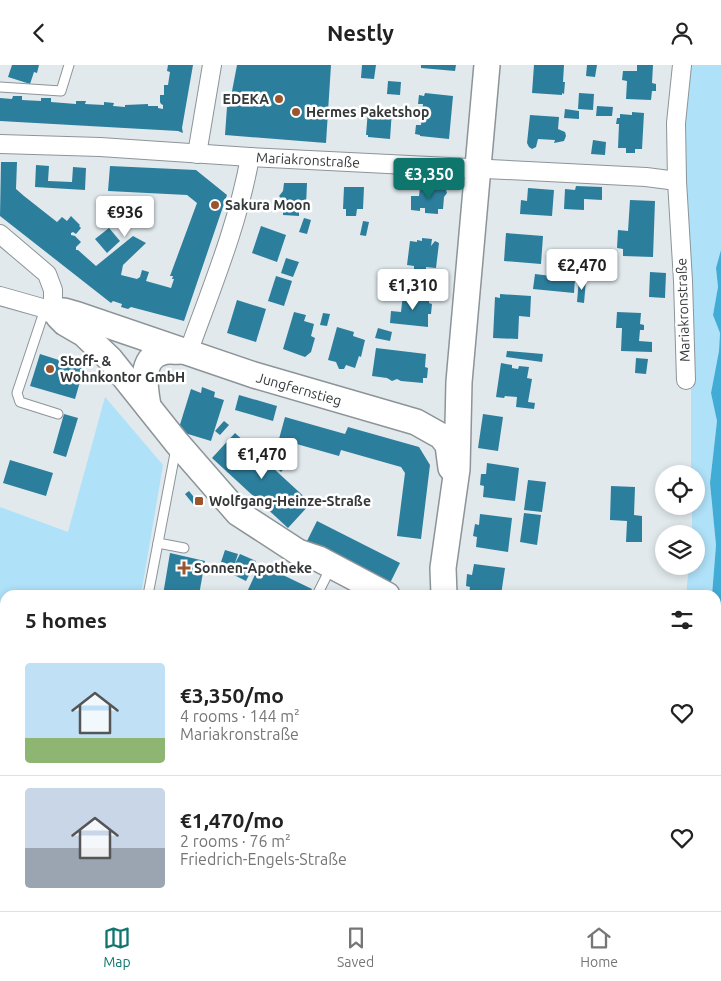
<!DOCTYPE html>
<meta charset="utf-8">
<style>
body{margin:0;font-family:Ubuntu,sans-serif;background:#f6f6f6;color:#222;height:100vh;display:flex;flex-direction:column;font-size:19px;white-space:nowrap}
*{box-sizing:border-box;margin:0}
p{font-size:16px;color:#767676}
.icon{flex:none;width:28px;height:28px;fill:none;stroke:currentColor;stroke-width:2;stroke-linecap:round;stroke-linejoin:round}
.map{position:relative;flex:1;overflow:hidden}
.sheet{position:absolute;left:0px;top:525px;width:721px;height:321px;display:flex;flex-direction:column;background:#fff;border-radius:15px 15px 0 0;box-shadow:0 2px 8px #0003}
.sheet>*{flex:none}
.fabs{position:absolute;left:655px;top:400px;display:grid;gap:10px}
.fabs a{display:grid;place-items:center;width:50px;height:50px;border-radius:50%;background:#fff;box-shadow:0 2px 8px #0003;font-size:25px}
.price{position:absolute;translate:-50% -42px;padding:0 11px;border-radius:5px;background:#fff;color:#222;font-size:16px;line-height:32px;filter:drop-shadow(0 1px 2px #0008)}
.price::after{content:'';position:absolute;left:50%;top:30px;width:15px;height:11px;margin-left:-8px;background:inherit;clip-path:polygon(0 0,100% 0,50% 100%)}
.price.on{background:#0f766e;color:#fff}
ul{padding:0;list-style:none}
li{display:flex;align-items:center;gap:15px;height:125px;padding:0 25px}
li+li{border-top:1px solid #e0e0e0}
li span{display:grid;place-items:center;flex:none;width:140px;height:100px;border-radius:5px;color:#555}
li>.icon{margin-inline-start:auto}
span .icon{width:60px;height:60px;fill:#fffc;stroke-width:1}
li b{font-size:21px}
h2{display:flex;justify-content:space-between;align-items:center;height:60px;padding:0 25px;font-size:21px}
header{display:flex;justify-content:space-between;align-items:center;height:65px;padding:0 25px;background:#fff;font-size:22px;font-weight:700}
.tab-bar{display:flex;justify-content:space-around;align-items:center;height:70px;border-top:1px solid #e0e0e0;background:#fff;font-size:14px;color:#767676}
.tab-bar a{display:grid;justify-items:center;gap:2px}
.tab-bar .on{color:#0f766e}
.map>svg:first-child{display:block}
.green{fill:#afe1f8}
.water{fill:#41acd6}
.building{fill:#2c7e9d}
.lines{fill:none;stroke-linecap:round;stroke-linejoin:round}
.lane-casing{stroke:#8d9498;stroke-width:11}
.street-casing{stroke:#8d9498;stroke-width:20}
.secondary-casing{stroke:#8d9498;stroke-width:28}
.lane{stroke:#fff;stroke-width:9}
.street{stroke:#fff;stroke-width:18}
.secondary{stroke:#fff;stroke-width:25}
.poi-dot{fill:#9b542c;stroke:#fff;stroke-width:2}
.labels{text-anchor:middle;stroke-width:5;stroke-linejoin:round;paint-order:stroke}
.poi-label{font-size:14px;font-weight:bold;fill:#353839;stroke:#fff;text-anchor:start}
.street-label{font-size:14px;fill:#353839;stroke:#fff}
</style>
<header><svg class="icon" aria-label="back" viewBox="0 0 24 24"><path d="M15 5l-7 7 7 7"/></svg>Nestly<svg class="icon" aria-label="person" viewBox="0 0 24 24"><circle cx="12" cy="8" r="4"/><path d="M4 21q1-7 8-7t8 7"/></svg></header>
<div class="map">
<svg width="721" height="846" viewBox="0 0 721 846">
<rect width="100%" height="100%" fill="#e1e9ed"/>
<g class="green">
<path d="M688 0H721V185L716 203 718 222 713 250 720 268 719 286 711 328 717 356 710 418 716 480 712 530H686L689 501H696V469H692V441H696V409H691V272L682 107Z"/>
<path d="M105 332 163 400 141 530H5V703L0 705V442L68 467Z"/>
<path d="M462 841H530L525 846H464Z"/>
</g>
<g class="water">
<path d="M721 185V628L716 627V530H712L716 480 710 418 717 356 711 328 719 286 720 268 713 250 718 222 716 203Z"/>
<path d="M5 703V841H101V846H0V705Z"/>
<path d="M716 713H721V846H525L530 841H716Z"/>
<path d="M123 841H462L464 846H123Z"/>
</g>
<g class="building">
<path d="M12 0H39L37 8 34 7 30 19 8 12Z"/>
<path d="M168 0H193L182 63 183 68 178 66 0 56V33L12 34 13 31H22V35L41 36V33H51V37L76 39V36H86L85 39 104 40V37L114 38 113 41 125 42V40L148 39V41H158V43L163 44V40L161 39 160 37V30H164V20H168L170 7 167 6Z"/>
<path d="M237 0H331L326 78 225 70 227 42H229Z"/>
<path d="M362 0H376L374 14 361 13Z"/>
<path d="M421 0H456L455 6 421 3Z"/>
<path d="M534 0H564L563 17H565L564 29 562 28V30L532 28Z"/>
<path d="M587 0H597L595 12 586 11Z"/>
<path d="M637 0H653L652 18 656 19V26H652L651 35 626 34 627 16 622 15 623 6H637Z"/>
<path d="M388 16 401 17 400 30 387 29Z"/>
<path d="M425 28 453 31 449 74 420 71V70L415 69 416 60H421L423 39H418L419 30 424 31Z"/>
<path d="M579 28 594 29 593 45 578 44Z"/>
<path d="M597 41 613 42 612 51H596Z"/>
<path d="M370 43 392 45 390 74 368 72V70H366L368 45Z"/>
<path d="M565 44 579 46V54L564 53Z"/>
<path d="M632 47 644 48 642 84H635V88H626V83H618L619 59H616L617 53H620V49L632 50Z"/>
<path d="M530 50 559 52 558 64 565 67 566 71 564 76 554 78 555 75 538 74 536 82 532 84 529 82 527 78Z"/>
<path d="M593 75 606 77 605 90 591 89Z"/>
<path d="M1 97H17L16 124 24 131 57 157 62 152 67 156 71 151 80 160 79 161 81 163 76 169 73 167 71 168V170L75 171 81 177 76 182V185H78L96 201 133 171 146 178 123 200 121 210 137 214 140 212 142 205 149 207 146 216 171 223 174 214H172L173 211H170L197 138 187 130 108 126 110 101 196 105 227 130 184 256 131 242 128 244 121 242 122 239 113 236 111 238 0 151Z"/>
<path d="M36 100 49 101 48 116 72 117 73 102 86 103 85 125 35 122Z"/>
<path d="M284 118H307L306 141H303V144H299V151L283 150V135L279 131 283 126Z"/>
<path d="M576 121 602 122V135L584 134V145L564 144 565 124 575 125Z"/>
<path d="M344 122H364L363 144H357L356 151H346V144H343Z"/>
<path d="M420 122 444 123 446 125 447 128 444 132 443 144H438V149L425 148V143H420V146L411 145V131H419Z"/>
<path d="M528 123 554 125 552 151 520 149 521 135 527 136Z"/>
<path d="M630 135 655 136 653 192 623 191V184L617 183 618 165 628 166Z"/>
<path d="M304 153 311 155 307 169 299 167Z"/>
<path d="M363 156 369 157 366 171 360 170Z"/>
<path d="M261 161 286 170 277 197 252 188Z"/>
<path d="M109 163 120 176 107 188 95 174Z"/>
<path d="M506 168 543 171 541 199 504 196Z"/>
<path d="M422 173 432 174 431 181 435 176 439 178 436 203 426 202V206L414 204V201L407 200 410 176 417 177V175L422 176Z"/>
<path d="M286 193 299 197 293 212 281 208Z"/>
<path d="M650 207 666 208 665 233 649 232Z"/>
<path d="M535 209 575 214 574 228 533 224Z"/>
<path d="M276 211 292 216 284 241 268 236Z"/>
<path d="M579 214 586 215 584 238 577 237Z"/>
<path d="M403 229 429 231V238L432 239 431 249H428V262L390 258 391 246 401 247Z"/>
<path d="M500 229 531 231 530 252 519 251 518 274 493 273 495 232 500 233Z"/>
<path d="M237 235 266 244 256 277 227 268Z"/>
<path d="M294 247 306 250 304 256 314 259 311 271 315 273 311 287 305 292 283 284Z"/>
<path d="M617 247 641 248 640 259 644 260V265H640L639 276 652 277V287L621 286 622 263H616Z"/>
<path d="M323 248 330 249 327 261 320 260Z"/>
<path d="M337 262 354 267 353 271 365 275 361 292 359 291 355 303 346 300 344 304H339L336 297 328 295Z"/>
<path d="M378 263 392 267 390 276 375 273Z"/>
<path d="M376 283 426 289 425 302 428 303 427 313H423V318L401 316 397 314 392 316 387 313 372 311Z"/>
<path d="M507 286 543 289 542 297 506 292Z"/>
<path d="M40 289 84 303 75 334 30 321Z"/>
<path d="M636 293 648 294 646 309 635 308Z"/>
<path d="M501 298 512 300V303L518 304 519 301 529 302 527 313 532 314 528 337 535 338 534 344 516 342 517 332 505 331 504 333 496 332Z"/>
<path d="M202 322 215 327 214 332 224 335 211 376 178 366 191 324 201 328Z"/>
<path d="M239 330 277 341 273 356 235 345Z"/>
<path d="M64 349 78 353 66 392 53 388Z"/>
<path d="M483 349 503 352 498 386 478 383Z"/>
<path d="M285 352 345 369 348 362 419 382 430 400 421 474 397 471 405 408 401 402 341 385 339 391 279 374Z"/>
<path d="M224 356 229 360 220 370 215 366Z"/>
<path d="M235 368 311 438 288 463 212 393Z"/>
<path d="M278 389 288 399 281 407 270 397Z"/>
<path d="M10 395 53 408 46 431 3 418Z"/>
<path d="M487 398 519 403 515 436 483 432 484 421 480 420 481 409H486Z"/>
<path d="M528 415 546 417 542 447 524 445Z"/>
<path d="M611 421 635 422 634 450 642 451V477H626L627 456 610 455Z"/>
<path d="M189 426 197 436 193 439 185 429Z"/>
<path d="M524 448 541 450 537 480 520 477Z"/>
<path d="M480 449 512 453 508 487 476 482 477 472 473 471 475 459 479 460Z"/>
<path d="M317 456 400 498 390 518 307 476Z"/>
<path d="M225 485 238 489 234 501 221 497Z"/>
<path d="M170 488 205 496 199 530H163Z"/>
<path d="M240 489 256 496 246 516 230 508Z"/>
<path d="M260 499 312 524 309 530H252L247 527Z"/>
<path d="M474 499 505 503 501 530H469L470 522 466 521 467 509 472 510Z"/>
</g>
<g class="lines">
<defs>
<g id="lane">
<path d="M0 22 61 26 69 0"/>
<path d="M45 244 17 328 20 337 58 349"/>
<path d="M176 383 158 478 184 483"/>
<path d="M148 530 158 478"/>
<path d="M317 530 328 508"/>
<path d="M0 593 5 595"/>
</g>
<g id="street">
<path d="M682 0 676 58 677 116 683 216 686 315"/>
<path d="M0 79 100 82 250 92 646 112 677 116"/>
<path d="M197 89 212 0"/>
<path d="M0 169 47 209 53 225V246L0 231"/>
<path d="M188 288C211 224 238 160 250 92"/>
</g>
<g id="secondary">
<path d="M53 246H64L78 250 254 310 416 357 441 371 448 380 451 403"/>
<path d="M59 252 65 258 84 269 110 294 177 378 238 448 298 487 319 494 387 530"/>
<path d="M148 341C145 324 139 292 163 287 169 285 177 287 183 286"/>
<path d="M444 530 443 503 457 404 459 317 487 0"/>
<path d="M716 665 721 666"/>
</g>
</defs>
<use href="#lane" class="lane-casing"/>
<use href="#street" class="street-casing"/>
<use href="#secondary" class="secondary-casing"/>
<use href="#lane" class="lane"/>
<use href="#street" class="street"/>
<use href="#secondary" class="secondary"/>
</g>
<g class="poi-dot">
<circle cx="279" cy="34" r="5"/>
<circle cx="296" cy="47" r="5"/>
<circle cx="215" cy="140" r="5"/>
<circle cx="50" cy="304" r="5"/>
<rect x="194" y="431" width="10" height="10" rx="2.5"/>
<path d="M181.5 495.5h5v5h5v5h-5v5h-5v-5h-5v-5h5z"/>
</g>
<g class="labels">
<g class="poi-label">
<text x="269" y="39" text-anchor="end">EDEKA</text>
<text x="306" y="52">Hermes Paketshop</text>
<text x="225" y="145">Sakura Moon</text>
<text x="60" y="301">Stoff- &amp;<tspan x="60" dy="16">Wohnkontor GmbH</tspan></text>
<text x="209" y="441">Wolfgang-Heinze-Straße</text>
<text x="194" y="508">Sonnen-Apotheke</text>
</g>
<g class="street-label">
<text transform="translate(308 95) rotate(3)" y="5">Mariakronstraße</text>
<text transform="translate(683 245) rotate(-92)" y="5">Mariakronstraße</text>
<text transform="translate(299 324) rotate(16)" y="5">Jungfernstieg</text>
</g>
</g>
</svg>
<div class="fabs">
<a><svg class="icon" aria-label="locate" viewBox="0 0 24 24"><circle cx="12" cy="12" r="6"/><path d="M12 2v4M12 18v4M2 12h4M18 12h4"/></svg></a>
<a><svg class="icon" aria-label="layers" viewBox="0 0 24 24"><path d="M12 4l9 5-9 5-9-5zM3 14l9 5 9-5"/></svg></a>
</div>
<b class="price on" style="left:429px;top:135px">€3,350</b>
<b class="price" style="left:125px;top:173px">€936</b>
<b class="price" style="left:582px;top:226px">€2,470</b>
<b class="price" style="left:413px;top:246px">€1,310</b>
<b class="price" style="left:262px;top:415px">€1,470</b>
<section class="sheet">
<h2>5 homes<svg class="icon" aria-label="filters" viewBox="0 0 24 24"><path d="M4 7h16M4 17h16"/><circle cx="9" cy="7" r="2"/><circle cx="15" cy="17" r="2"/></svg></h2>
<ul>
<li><span style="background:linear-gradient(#bfe0f5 75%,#8fb573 0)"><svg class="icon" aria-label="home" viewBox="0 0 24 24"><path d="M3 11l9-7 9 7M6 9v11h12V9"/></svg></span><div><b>€3,350/mo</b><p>4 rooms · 144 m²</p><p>Mariakronstraße</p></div><svg class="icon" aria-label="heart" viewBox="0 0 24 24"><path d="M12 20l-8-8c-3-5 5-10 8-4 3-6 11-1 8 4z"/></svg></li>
<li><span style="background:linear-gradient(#c9d6e8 60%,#9aa5b1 0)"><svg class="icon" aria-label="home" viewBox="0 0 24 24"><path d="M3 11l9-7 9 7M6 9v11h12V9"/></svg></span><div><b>€1,470/mo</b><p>2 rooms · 76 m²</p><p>Friedrich-Engels-Straße</p></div><svg class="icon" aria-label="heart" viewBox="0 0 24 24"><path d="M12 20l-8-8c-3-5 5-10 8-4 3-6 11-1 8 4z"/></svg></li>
</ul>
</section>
</div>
<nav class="tab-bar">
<a class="on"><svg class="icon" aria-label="map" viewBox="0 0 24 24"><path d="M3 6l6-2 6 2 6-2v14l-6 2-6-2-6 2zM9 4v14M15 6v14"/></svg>Map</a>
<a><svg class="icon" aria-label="saved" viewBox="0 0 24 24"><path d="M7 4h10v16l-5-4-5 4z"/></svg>Saved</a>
<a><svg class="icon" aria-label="home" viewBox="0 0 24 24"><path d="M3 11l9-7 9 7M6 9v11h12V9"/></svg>Home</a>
</nav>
